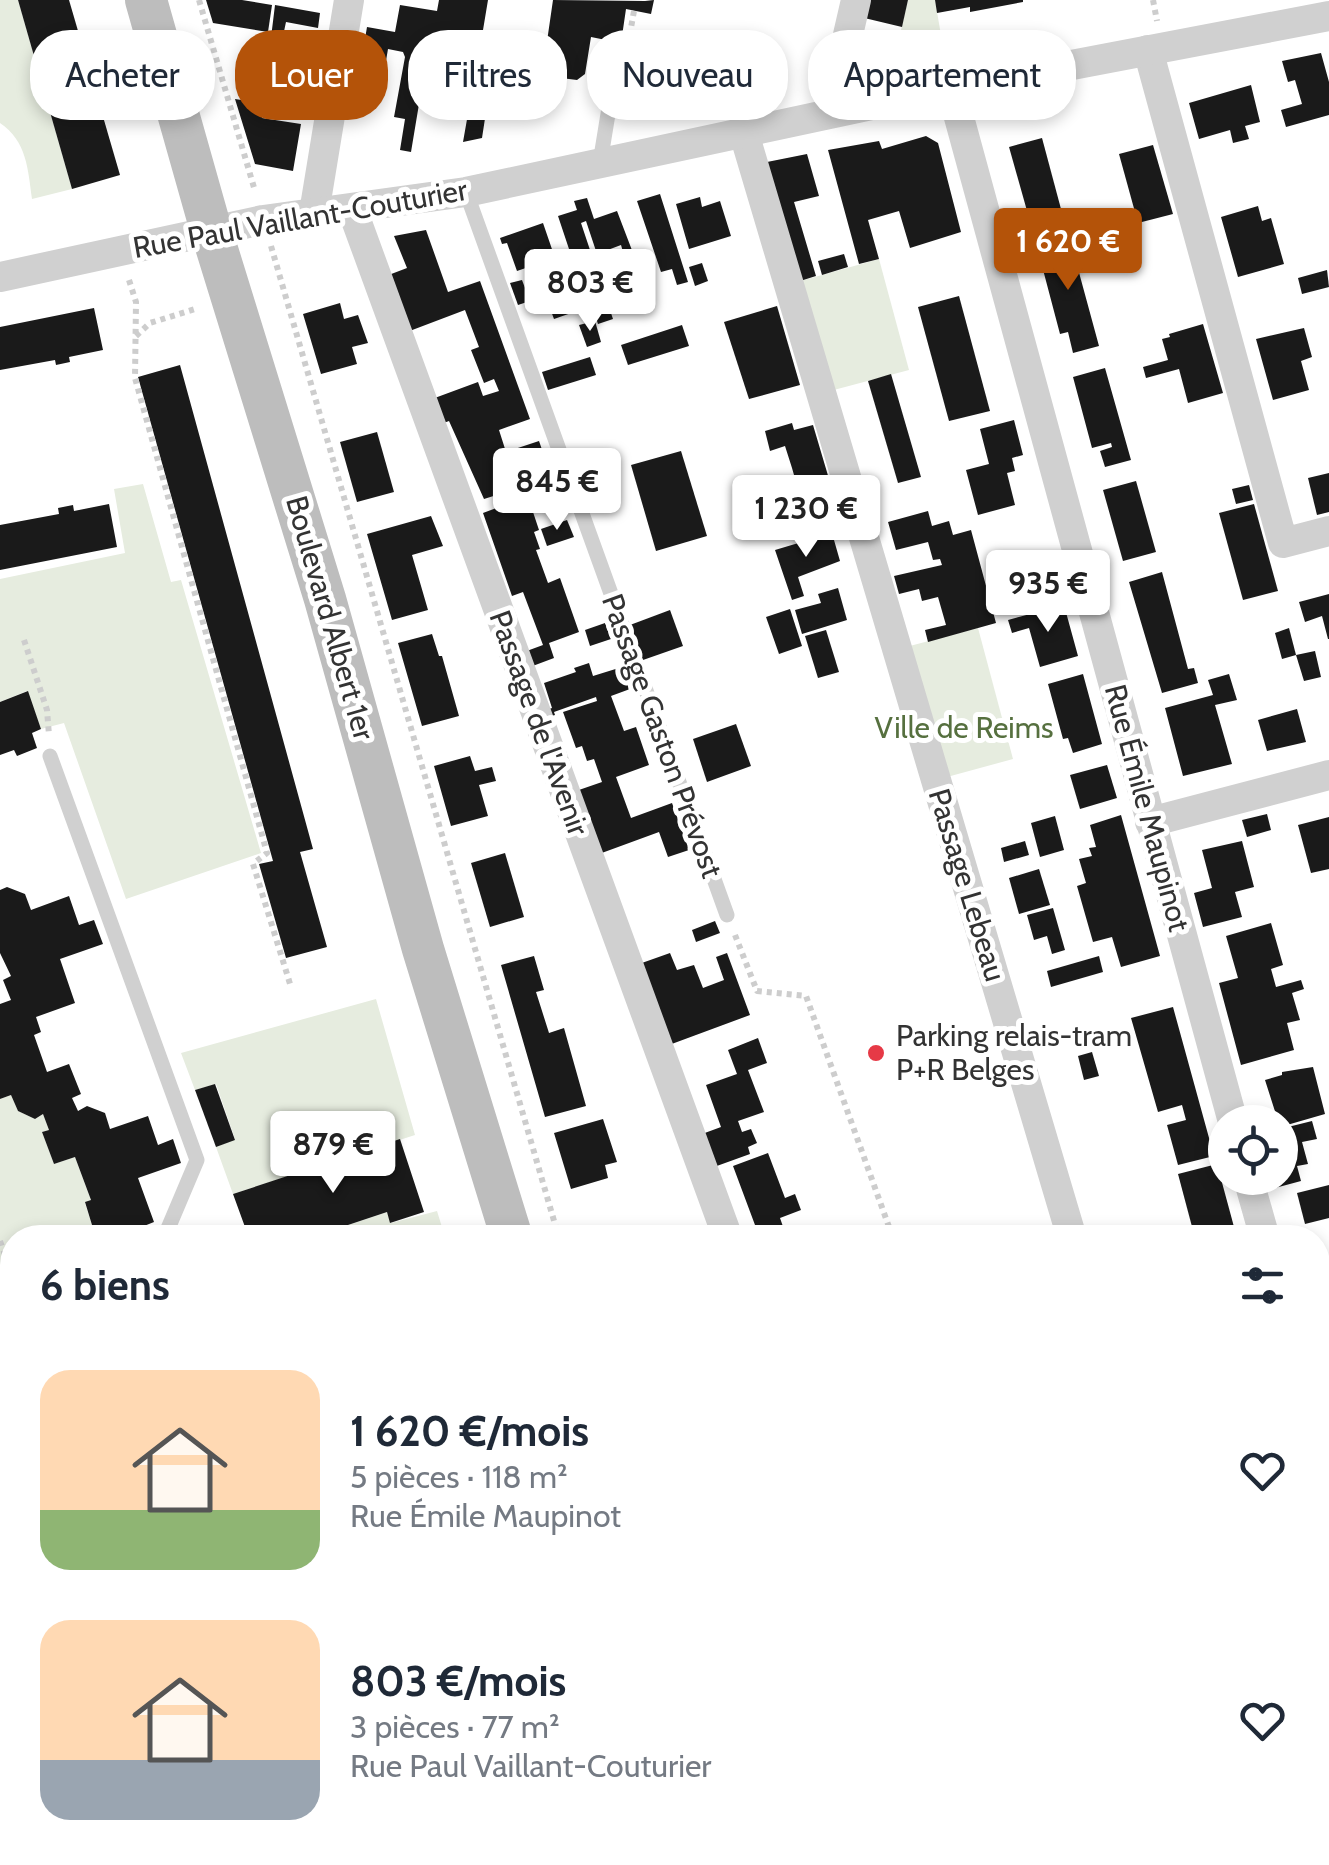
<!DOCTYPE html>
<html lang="fr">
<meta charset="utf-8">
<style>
body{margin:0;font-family:Cabin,sans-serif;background:#f2f2f3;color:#1f2937;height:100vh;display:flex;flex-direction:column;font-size:38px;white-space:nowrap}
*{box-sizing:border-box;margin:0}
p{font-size:32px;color:#747a83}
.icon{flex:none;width:55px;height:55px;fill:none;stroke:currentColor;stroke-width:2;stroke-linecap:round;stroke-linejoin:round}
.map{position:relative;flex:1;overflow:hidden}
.details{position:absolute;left:0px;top:1225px;width:1330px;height:640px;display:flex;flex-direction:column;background:#fff;border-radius:40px 40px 0 0;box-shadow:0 5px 15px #0003}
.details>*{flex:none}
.guide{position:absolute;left:30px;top:30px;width:1270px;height:90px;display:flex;gap:20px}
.buttons{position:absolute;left:1208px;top:1105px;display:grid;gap:20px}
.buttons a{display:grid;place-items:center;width:90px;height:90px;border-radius:50%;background:#fff;box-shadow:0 5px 15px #0003;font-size:50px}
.price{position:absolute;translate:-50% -85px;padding:0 22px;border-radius:10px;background:#fff;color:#222;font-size:32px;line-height:65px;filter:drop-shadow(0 2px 5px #0008)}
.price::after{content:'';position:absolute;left:50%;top:60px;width:30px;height:22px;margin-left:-15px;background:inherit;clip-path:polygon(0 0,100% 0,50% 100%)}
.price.on{background:#b45309;color:#fff}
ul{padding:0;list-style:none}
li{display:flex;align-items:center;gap:30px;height:250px;padding:0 40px}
li span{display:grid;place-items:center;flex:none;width:280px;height:200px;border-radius:30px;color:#555}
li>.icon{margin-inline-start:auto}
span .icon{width:120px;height:120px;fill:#fffc;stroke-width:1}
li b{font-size:42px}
h2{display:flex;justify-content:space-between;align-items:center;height:120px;padding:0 40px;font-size:42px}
.chip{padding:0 35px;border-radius:40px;background:#fff;box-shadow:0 5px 15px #0003;font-size:35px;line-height:90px}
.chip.on{background:#b45309;color:#fff}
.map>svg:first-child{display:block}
.green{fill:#e6ecdf}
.building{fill:#1a1a1a}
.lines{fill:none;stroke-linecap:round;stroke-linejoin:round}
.path{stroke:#cdcdcd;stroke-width:6;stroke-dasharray:5 5;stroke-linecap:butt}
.service{stroke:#d0d0d0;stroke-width:15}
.minor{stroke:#d0d0d0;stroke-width:30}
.secondary{stroke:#bdbdbd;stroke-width:42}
.tram{stroke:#888;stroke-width:2.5}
.poi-dot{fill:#e63946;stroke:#fff;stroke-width:4}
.labels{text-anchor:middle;stroke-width:10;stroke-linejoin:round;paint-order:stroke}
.street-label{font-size:30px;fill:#333;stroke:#fff}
.park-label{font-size:30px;fill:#56703f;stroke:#fff}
.poi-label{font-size:30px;fill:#333;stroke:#fff;text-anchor:start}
</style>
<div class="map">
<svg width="1329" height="1865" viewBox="0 0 1329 1865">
<rect width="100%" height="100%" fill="#fff"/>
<g class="green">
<path d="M0 0H18L72 189 32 199C28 170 27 141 0 123Z"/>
<path d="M908 0H935L943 47 895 56Z"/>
<path d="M879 259 909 370 830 391 797 282Z"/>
<path d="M143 484 171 582 181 580 261 853 126 899 64 723 41 729 27 691 0 702V579L125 553 114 489Z"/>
<path d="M978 628 1013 759 936 780 906 647Z"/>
<path d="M376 999 415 1135 233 1194 216 1147 235 1139 216 1084 195 1090 181 1053Z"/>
<path d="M11 1095 18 1111 35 1119 43 1114 49 1130 42 1132 54 1164 75 1157 91 1200 85 1203 92 1225 62 1237 12 1238V1271L0 1275V1099Z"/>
<path d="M437 1211 445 1237 309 1238 387 1212 391 1223Z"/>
</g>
<g class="building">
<path d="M18 0H69L120 175 72 189Z"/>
<path d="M206 0H242L272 5 268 32 213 23Z"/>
<path d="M439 0H488L480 48 430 38 426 60 476 70 477 64 523 72 515 117 486 112 482 138 463 142 469 108 439 103V108L419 104 411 152 400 150 405 119 394 117 405 57 403 52 388 49 379 102 355 98 367 27 395 32 400 5 437 11Z"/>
<path d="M553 0 645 1 654 0 651 14 626 9 621 43 591 37 585 74 577 80 553 77V71L543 69Z"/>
<path d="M860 0H908L902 27 856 16Z"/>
<path d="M935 0H1023V2L970 12V7L937 13Z"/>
<path d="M275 5 320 13 318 28 286 22 283 36 316 41 307 87 269 81 270 72 248 68 251 52 269 54Z"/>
<path d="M1321 53 1329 82V115L1286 127 1281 110 1302 104 1295 80 1288 82 1282 61Z"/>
<path d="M641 60 636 85 624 83 629 61Z"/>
<path d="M1251 85 1260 122 1245 126 1249 139 1233 143 1230 130 1199 139 1189 103Z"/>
<path d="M235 99 261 103 262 118 301 124 293 171 255 164Z"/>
<path d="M926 136 938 143 961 232 910 248 899 211 868 220 879 259 859 264 828 150 879 141 882 149Z"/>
<path d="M1042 138 1061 209 1029 218 1009 147Z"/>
<path d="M1153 145 1173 214 1138 223 1119 154Z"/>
<path d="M807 154 819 196 794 202 816 276 797 282 762 163Z"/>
<path d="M660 194 688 282 677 285 672 269 661 272 637 201Z"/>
<path d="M700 197 702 207 720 201 731 236 689 249 676 204Z"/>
<path d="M587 198 594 219 617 211 638 266 628 269 621 245 597 254 586 221 581 223 613 319 598 324 586 287 582 288 558 216 577 210 574 201Z"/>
<path d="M1258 206 1262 221 1271 218 1284 264 1238 277 1221 217Z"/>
<path d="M543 223 555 258 517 271 507 243 502 244 500 238Z"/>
<path d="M426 230 448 292 480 281 530 419 499 430 506 452 539 441 555 487 528 497 539 530 534 532 540 549 536 550 548 583 560 578 579 632 549 643 554 658 530 667 524 652 543 645 523 592 512 596 483 513 507 504 503 493 484 499 449 421 441 424 432 399 478 382 483 396 499 391 494 379 484 383 471 350 479 347 465 310 407 332 386 276 407 268 394 236Z"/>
<path d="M1068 232 1099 346 1073 353 1068 332 1060 334 1041 262 1049 261 1043 239Z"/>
<path d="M844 254 848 267 822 275 818 261Z"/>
<path d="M702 263 708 281 695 286 689 267Z"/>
<path d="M1327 270 1329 287 1302 294 1298 278Z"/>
<path d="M522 280 530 301 518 305 510 283Z"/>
<path d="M566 288 574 312 554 319 545 295Z"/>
<path d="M959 296 990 411 949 421 918 307Z"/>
<path d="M340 303 344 319 358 315 368 343 352 347 357 364 321 374 303 314Z"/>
<path d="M777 306 800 385 749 399 724 322Z"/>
<path d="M94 308 103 350 69 357 70 362 56 365 55 360 0 370V327Z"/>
<path d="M595 321 601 342 587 347 579 325Z"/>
<path d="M1203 324 1223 393 1188 403 1179 369 1146 378 1143 367 1168 360 1162 339 1170 337 1169 334Z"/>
<path d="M682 325 689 346 628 365 621 345Z"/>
<path d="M1304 328 1312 357 1301 361 1309 390 1273 400 1256 339Z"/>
<path d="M590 357 596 375 548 390 542 372Z"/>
<path d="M180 365 313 849 300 852 327 947 286 958 259 864 273 861 138 377Z"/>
<path d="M1105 368 1131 460 1105 467 1100 451 1112 447 1111 443 1092 448 1073 377Z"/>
<path d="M891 374 921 477 898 483 868 381Z"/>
<path d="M1014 420 1023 455 1012 458 1015 471 1007 473 1015 505 978 515 966 470 989 464 980 429Z"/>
<path d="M792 423 794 430 813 425 840 516 796 530 785 493 798 489 792 468 785 446 770 451 765 431Z"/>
<path d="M377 432 394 492 357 502 340 442Z"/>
<path d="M681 451 707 536 656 551 631 465Z"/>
<path d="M1329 473V512L1317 515 1308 478Z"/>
<path d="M1136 481 1156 552 1123 561 1103 490Z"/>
<path d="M1249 485 1253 500 1236 504 1232 489Z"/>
<path d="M109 504 117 547 0 570V525L59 514 58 508 73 505 74 511Z"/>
<path d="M1254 504 1278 591 1243 600 1219 513Z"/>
<path d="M928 511 932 526 949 521 953 535 971 530 996 623 928 642 925 630 946 625 938 597 922 601 919 589 899 594 894 576 942 565 940 559 933 560 928 542 896 550 888 522Z"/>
<path d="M431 516 443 546 412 555 428 610 392 620 367 534Z"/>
<path d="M567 520 574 537 547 546 541 529Z"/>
<path d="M832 533 840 561 798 577 804 596 792 600 775 550Z"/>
<path d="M1162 572 1188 669 1194 668 1198 683 1162 693 1129 582Z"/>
<path d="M838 588 847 620 802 634 795 610 821 603 818 594Z"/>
<path d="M1329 594V639H1328L1322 616 1305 622 1299 602Z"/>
<path d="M1064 605 1078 656 1040 667 1029 628 1012 633 1008 620Z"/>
<path d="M790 609 802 646 779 654 766 617Z"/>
<path d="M670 610 683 646 643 660 630 625Z"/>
<path d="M605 623 611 639 590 646 585 630Z"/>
<path d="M1289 628 1296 655 1282 659 1275 633Z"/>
<path d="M826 630 839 672 818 678 805 636Z"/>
<path d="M432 634 439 656H442L459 716 422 726 398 643Z"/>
<path d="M1315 651 1321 677 1304 681 1296 655Z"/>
<path d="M589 663 593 676 622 667 630 689 611 696 624 731 636 727 649 765 616 777 631 818 672 803 689 850 668 857 659 832 599 854 576 791 602 782 594 759 587 761 582 746 576 748 563 712 597 701 596 697 554 712 555 715 549 717 546 710 552 708 544 683 576 672 574 668Z"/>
<path d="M1083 674 1102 744 1073 753 1068 738 1063 739 1048 684Z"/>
<path d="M1229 674 1237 700 1215 705 1232 764 1183 776 1165 708 1213 695 1208 680Z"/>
<path d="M28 691 41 729 32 733 37 748 17 756 14 750 0 755V702Z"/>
<path d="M1297 709 1306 742 1267 751 1258 720Z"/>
<path d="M736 724 751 766 707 782 693 739Z"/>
<path d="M470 756 475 771 492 767 496 781 479 785 488 816 451 826 434 766Z"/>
<path d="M1107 765 1117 798 1080 809 1070 775Z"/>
<path d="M1267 814 1271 830 1247 837 1242 820Z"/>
<path d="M1121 815 1160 956 1121 967 1112 937 1093 942 1077 886 1086 883 1079 859 1092 856 1089 848 1096 847 1090 825Z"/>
<path d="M1055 816 1064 850 1040 857 1031 823Z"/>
<path d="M1329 817V869L1311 873 1298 825Z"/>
<path d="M1025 841 1029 855 1004 862 1001 848Z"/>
<path d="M1242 841 1254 887 1235 892 1242 917 1203 927 1194 893 1212 888 1202 850Z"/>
<path d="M505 853 524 917 490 927 471 863Z"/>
<path d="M1039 869 1050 905 1019 914 1009 878Z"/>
<path d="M7 887 25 894 31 910 69 896 79 925 94 920 103 944 60 959 75 1003 36 1017 41 1032 34 1035 47 1072 69 1064 81 1094 72 1098 78 1111 87 1106 105 1113 110 1129 148 1116 158 1145 173 1139 181 1163 138 1178 154 1222 114 1238H59L92 1225 85 1202 91 1200 75 1157 54 1164 42 1132 49 1130 43 1114 35 1119 18 1111 11 1095 0 1099V1004L11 1000 3 980 11 976 0 953V890Z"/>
<path d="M1053 908 1065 950 1052 954 1047 936 1034 940 1027 915Z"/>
<path d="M715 921 720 933 696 942 692 930Z"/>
<path d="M1271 923 1283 965 1271 969 1276 987 1301 980 1304 989 1292 993 1300 1020 1287 1023 1294 1050 1241 1065 1219 983 1238 978 1226 936Z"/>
<path d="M670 953 677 970 694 965 703 988 724 980 716 957 727 953 750 1015 669 1045 639 964Z"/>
<path d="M534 956 544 990 536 992 549 1033 564 1028 586 1106 545 1117 501 965Z"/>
<path d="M1099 956 1103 972 1051 987 1047 971Z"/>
<path d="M1173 1007 1214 1156 1178 1165 1167 1125 1186 1120 1182 1105 1158 1112 1131 1018Z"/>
<path d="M758 1038 767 1063 748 1070 764 1112 738 1121 742 1132 751 1129 757 1143 748 1147 750 1154 714 1167 702 1134 721 1127 706 1085 737 1074 728 1050Z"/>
<path d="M1092 1052 1099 1076 1084 1080 1078 1056Z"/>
<path d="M1313 1067 1325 1114 1280 1127 1265 1080 1282 1075V1072Z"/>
<path d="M215 1084 235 1140 216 1147 195 1090Z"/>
<path d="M603 1119 617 1162 605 1165 608 1178 571 1189 554 1133Z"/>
<path d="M1312 1121 1317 1139 1302 1142 1308 1164 1297 1166 1301 1181 1275 1188 1272 1178H1280V1129Z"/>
<path d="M400 1139 424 1212 390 1223 387 1212 309 1238H249L233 1194Z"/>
<path d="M768 1153 785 1198 795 1194 801 1210 780 1218 787 1238H740L738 1231 755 1225 733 1166Z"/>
<path d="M1217 1164 1237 1238H1195L1178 1174Z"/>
<path d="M1329 1185V1218L1305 1224 1297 1193Z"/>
<path d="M12 1271V1334L5 1337 0 1322V1275Z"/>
<path d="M12 1396V1426L0 1427V1397Z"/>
<path d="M12 1470V1519H7L3 1471Z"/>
<path d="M0 1719 12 1753V1772L0 1776Z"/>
<path d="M361 1852H403L407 1865H366Z"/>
<path d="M653 1852H688L687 1858 652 1865Z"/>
<path d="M913 1852H986L985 1865H913Z"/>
<path d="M1115 1852H1275L1274 1865H1188V1859L1146 1857V1865H1114Z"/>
</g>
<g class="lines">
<g class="path">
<path d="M199 0 255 191"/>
<path d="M1153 0 1157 21"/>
<path d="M622 52 627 50 634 11"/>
<path d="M271 246 559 1238"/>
<path d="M129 280 136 302 135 378 267 853 253 864 291 987"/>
<path d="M136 336 150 323 198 308"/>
<path d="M24 640 47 710 49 735"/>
<path d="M735 935 757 991 806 996 893 1238"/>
<path d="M0 1241 11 1271"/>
<path d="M681 1865 745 1852"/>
</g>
<g class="service">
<path d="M600 163 615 71"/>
<path d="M466 192 727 915"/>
<path d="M50 756 197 1160 164 1238"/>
<path d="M439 1852 440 1860 445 1865"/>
<path d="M480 1865 564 1852"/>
</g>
<g class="minor">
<path d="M1148 50 1283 543 1329 531"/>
<path d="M951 88 1233 1122"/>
<path d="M830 113 856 0"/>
<path d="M743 130 1072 1238"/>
<path d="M352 209 728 1238"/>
<path d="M314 213 349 0"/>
<path d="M0 277 263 220 466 192 951 88 1329 16"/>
<path d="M1150 822 1329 775"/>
<path d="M1248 1178 1265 1238"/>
<path d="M1318 1429 1329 1471"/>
<path d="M313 1852 318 1865"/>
<path d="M1056 1865 1057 1852"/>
<path d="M1295 1865V1852"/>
</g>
<g class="secondary">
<path d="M146 0 211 230 325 599 423 949 512 1238"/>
<path d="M1318 1543 1329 1542"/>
<path d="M0 1609 12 1608"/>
<path d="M0 1681 12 1680"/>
<path d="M584 1865V1852"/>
</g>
<g class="tram">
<path d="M0 1638 12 1637"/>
<path d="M0 1654 12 1653"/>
<path d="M619 1865 620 1852"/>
</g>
</g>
<circle class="poi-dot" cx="876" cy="1053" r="10"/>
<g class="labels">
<g class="street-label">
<text transform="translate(300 219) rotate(-10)" y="10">Rue Paul Vaillant-Couturier</text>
<text transform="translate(330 618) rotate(74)" y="10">Boulevard Albert 1er</text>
<text transform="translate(539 723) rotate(70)" y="10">Passage de l'Avenir</text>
<text transform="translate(662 736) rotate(70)" y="10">Passage Gaston Prévost</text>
<text transform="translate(1147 808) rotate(75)" y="10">Rue Émile Maupinot</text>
<text transform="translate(967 885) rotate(73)" y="10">Passage Lebeau</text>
</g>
<g class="park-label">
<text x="964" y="738">Ville de Reims</text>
</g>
<g class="poi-label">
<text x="896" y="1046">Parking relais-tram<tspan x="896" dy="34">P+R Belges</tspan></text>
</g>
</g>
</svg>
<div class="buttons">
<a><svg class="icon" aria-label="locate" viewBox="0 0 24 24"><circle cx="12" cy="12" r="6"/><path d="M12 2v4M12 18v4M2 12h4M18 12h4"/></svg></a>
</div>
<b class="price on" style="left:1068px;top:293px">1 620 €</b>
<b class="price" style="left:590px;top:334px">803 €</b>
<b class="price" style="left:557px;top:533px">845 €</b>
<b class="price" style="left:806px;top:560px">1 230 €</b>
<b class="price" style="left:1048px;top:635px">935 €</b>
<b class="price" style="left:333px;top:1196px">879 €</b>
<div class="guide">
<a class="chip">Acheter</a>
<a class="chip on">Louer</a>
<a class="chip">Filtres</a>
<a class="chip">Nouveau</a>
<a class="chip">Appartement</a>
</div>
<section class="details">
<h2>6 biens<svg class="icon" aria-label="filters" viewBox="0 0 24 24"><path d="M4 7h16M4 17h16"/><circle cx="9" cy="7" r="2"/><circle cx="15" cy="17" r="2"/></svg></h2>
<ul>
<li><span style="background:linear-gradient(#ffd9b3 70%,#8fb573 0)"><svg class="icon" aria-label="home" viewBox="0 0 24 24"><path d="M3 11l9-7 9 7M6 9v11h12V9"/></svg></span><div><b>1 620 €/mois</b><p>5 pièces · 118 m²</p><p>Rue Émile Maupinot</p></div><svg class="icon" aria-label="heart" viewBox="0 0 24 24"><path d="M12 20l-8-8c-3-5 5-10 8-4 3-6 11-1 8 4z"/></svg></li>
<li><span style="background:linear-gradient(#ffd9b3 70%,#9aa5b1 0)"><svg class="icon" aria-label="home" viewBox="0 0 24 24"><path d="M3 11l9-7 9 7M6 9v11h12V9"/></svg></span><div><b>803 €/mois</b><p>3 pièces · 77 m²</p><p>Rue Paul Vaillant-Couturier</p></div><svg class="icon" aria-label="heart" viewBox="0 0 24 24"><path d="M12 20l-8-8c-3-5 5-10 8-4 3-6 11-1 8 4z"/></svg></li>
</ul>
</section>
</div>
